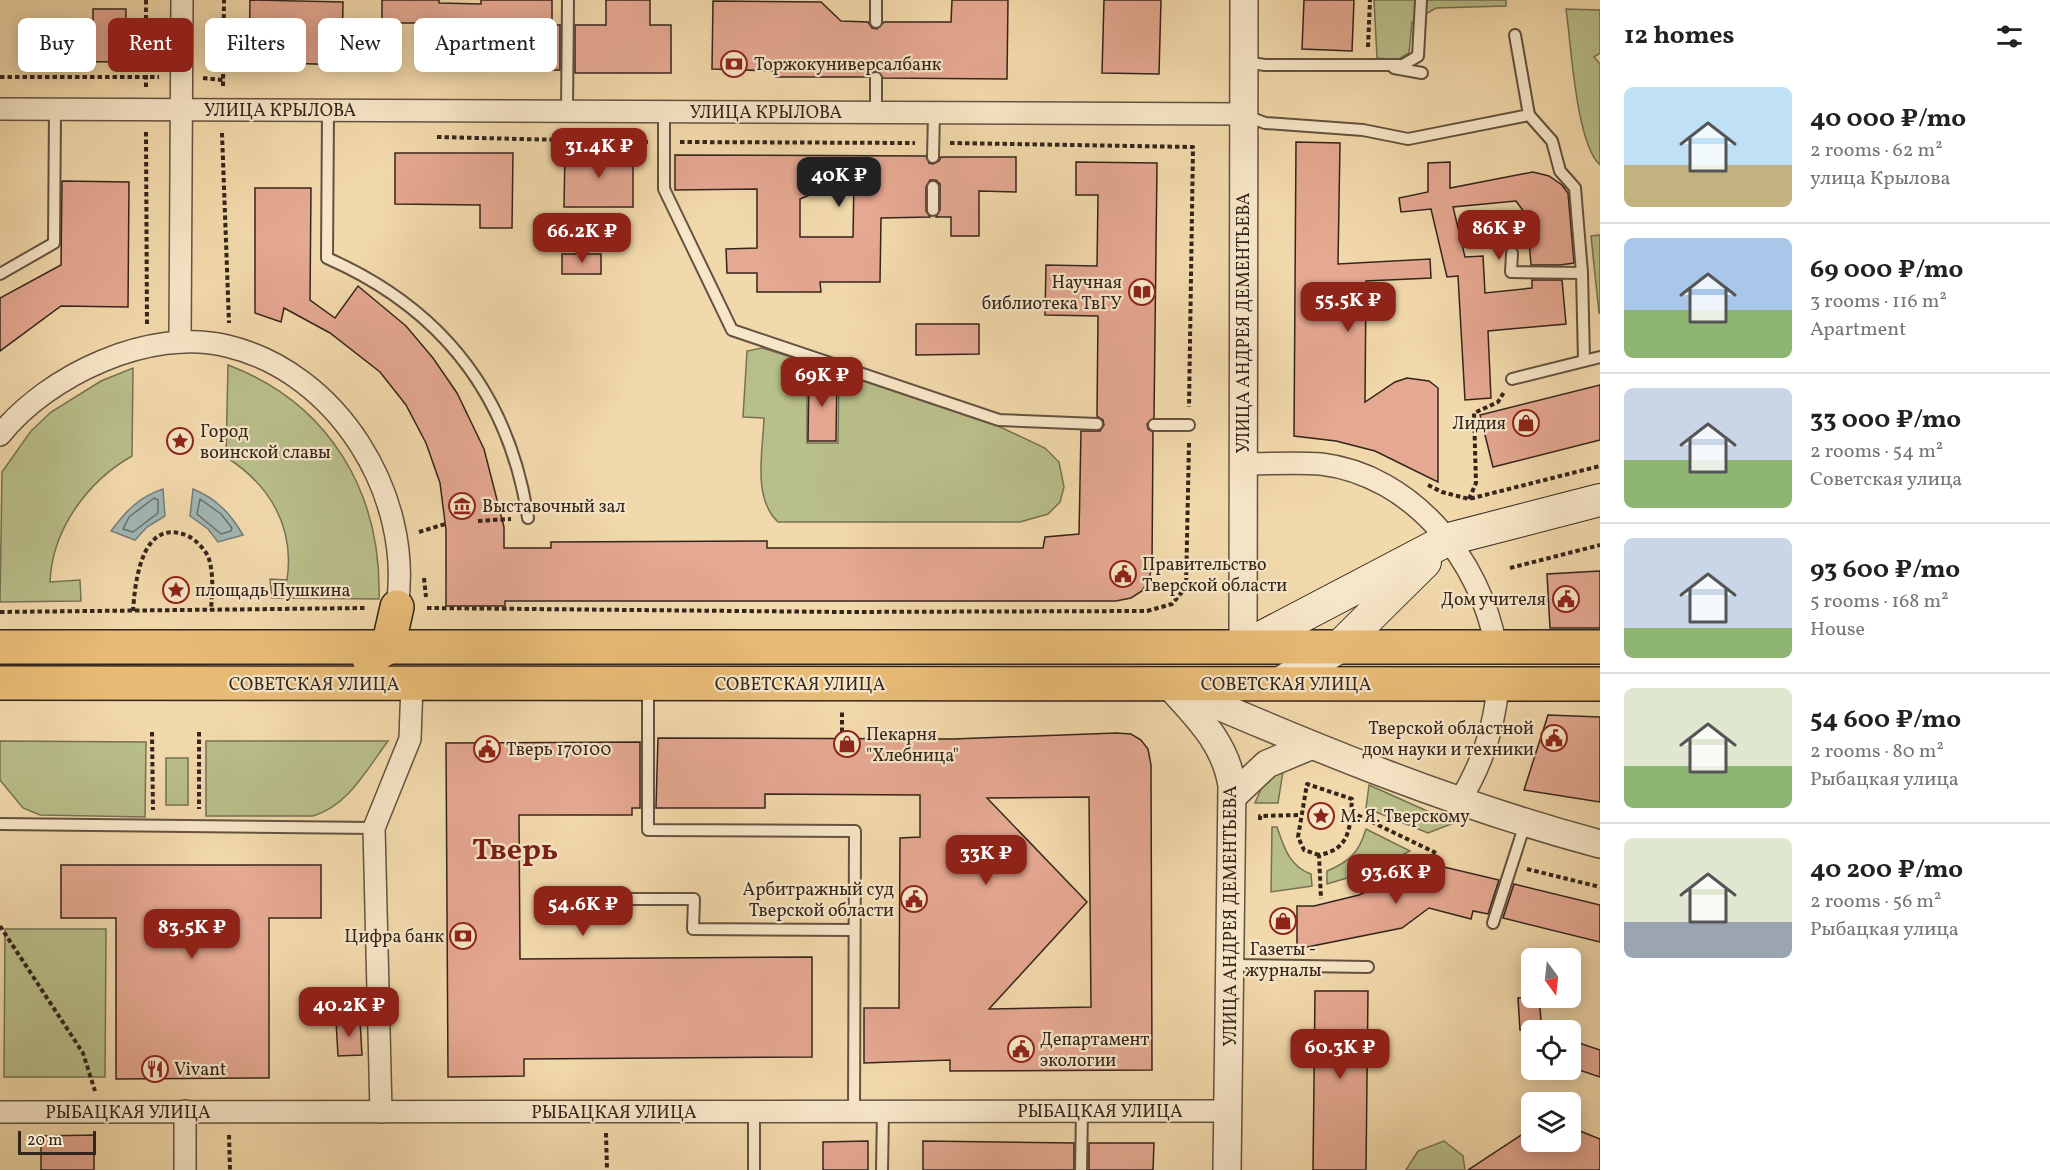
<!DOCTYPE html>
<meta charset="utf-8">
<style>
body{margin:0;font-family:Vollkorn,serif;background:#f2f2f2;color:#222;height:100vh;display:flex;flex-direction:column;font-size:22px;white-space:nowrap}
*{box-sizing:border-box;margin:0}
p{font-size:20px;color:#767676}
.icon{flex:none;width:33px;height:33px;fill:none;stroke:currentColor;stroke-width:2;stroke-linecap:round;stroke-linejoin:round}
.map{position:relative;flex:1;overflow:hidden}
.panel{display:flex;flex-direction:column;background:#fff;width:450px}
.panel>*{flex:none}
.top-card{position:absolute;left:18px;top:18px;width:570px;height:54px;display:flex;gap:12px}
.needle{width:39px;rotate:165deg}
.buttons{position:absolute;left:1521px;top:948px;display:grid;gap:12px}
.buttons a{display:grid;place-items:center;width:60px;height:60px;border-radius:9px;background:#fff;box-shadow:0 3px 15px #0003;font-size:30px}
.scale{position:absolute;left:18px;bottom:15px;width:78px;box-sizing:border-box;padding-left:6px;border:3px solid #34251c;border-top:0;font-size:16px;line-height:21px;white-space:nowrap;color:#34251c;-webkit-text-stroke:4px #f7e6c8;paint-order:stroke}
.price{position:absolute;translate:-50% -51px;padding:0 14px;border-radius:12px;background:#8f2418;color:#fff;font-size:20px;line-height:39px;filter:drop-shadow(0 2px 3px #0008)}
.price::after{content:'';position:absolute;left:50%;top:36px;width:18px;height:14px;margin-left:-9px;background:inherit;clip-path:polygon(0 0,100% 0,50% 100%)}
.price.selected{background:#222;color:#fff}
ul{padding:0;list-style:none}
li{display:flex;align-items:center;gap:18px;height:150px;padding:0 24px}
li+li{border-top:2px solid #e0e0e0}
li span{display:grid;place-items:center;flex:none;width:168px;height:120px;border-radius:9px;color:#555}
li>.icon{margin-inline-start:auto}
span .icon{width:72px;height:72px;fill:#fffc;stroke-width:1}
li b{font-size:26px}
h2{display:flex;justify-content:space-between;align-items:center;height:72px;padding:0 24px;font-size:26px}
.chip{padding:0 21px;border-radius:9px;background:#fff;box-shadow:0 3px 15px #0003;font-size:21px;line-height:54px}
.chip.selected{background:#8f2418;color:#fff}
main{display:flex;flex:1;min-height:0}
.map>svg:first-child{display:block}
.green{fill:#b9bf8a;stroke:#767253;stroke-width:1.5}
.water{fill:#a0b7b5;stroke:#757d78;stroke-width:1.5}
.lines{fill:none;stroke-linecap:round;stroke-linejoin:round}
.shore{stroke:#6a6e68;stroke-width:1.5}
.building{fill:#e5a891;stroke:#34251c;stroke-width:1.5;fill-rule:evenodd}
.service-casing{stroke:#645240;stroke-width:14}
.minor-casing{stroke:#645240;stroke-width:24}
.tertiary-casing{stroke:#645240;stroke-width:30}
.secondary-casing{stroke:#34251c;stroke-width:34}
.primary-casing{stroke:#34251c;stroke-width:36}
.path{stroke:#34251c;stroke-width:4;stroke-dasharray:4.5 3;stroke-linecap:butt}
.service{stroke:#f7e6c8;stroke-width:10}
.minor{stroke:#f7e6c8;stroke-width:21}
.tertiary{stroke:#f7e6c8;stroke-width:27}
.secondary{stroke:#f7e6c8;stroke-width:32}
.primary{stroke:#e9bc76;stroke-width:33}
.labels{text-anchor:middle;stroke-width:4.5;stroke-linejoin:round;paint-order:stroke}
.poi-label{font-size:18px;fill:#34251c;stroke:#f7e6c8;text-anchor:start}
.street-label{font-size:18px;fill:#34251c;stroke:#f7e6c8}
.town-label{font-size:30px;font-weight:bold;fill:#7a1f14;stroke:#f7e6c8}
</style>
<main>
<div class="map">
<svg width="1600" height="1170" viewBox="0 0 1600 1170">
<rect width="100%" height="100%" fill="#f2d9ab"/>
<filter id="stains"><feTurbulence type="fractalNoise" baseFrequency=".00333" numOctaves="4"/><feColorMatrix values="0 0 0 0 .2 0 0 0 0 .09 0 0 0 0 .02 0 0 0 .5 -.17"/></filter>
<radialGradient id="worn" r=".72"><stop offset=".6" stop-color="#630" stop-opacity="0"/><stop offset="1" stop-color="#630" stop-opacity=".3"/></radialGradient>
<g class="green">
<path d="M1374 0H1506V6L1436 8 1412 22 1409 53 1397 60 1377 58Z"/>
<path d="M1566 9 1600 10V53L1594 57 1600 64V165C1576 144 1571 43 1566 9Z"/>
<path d="M1600 235V313H1599L1591 236Z"/>
<path d="M762 348 797 359 807 367V443H838L839 373 998 426 1045 448 1059 462 1064 487 1060 502 1048 514 1020 522H778C752 498 763 450 764 418L743 417 747 351Z"/>
<path d="M228 365C329 403 382 492 379 599L272 598 270 579 287 580C295 527 270 485 226 457Z"/>
<path d="M133 368 132 456C88 481 52 529 50 582L80 580 81 601 0 602 2 472 31 431 51 412 101 381Z"/>
<path d="M0 741 146 742 145 817 40 815 23 808 0 780Z"/>
<path d="M206 741H388C367 769 348 806 313 816H206Z"/>
<rect x="166" y="758" width="22" height="47"/>
<path d="M1284 765 1278 803H1255L1264 782Z"/>
<path d="M1369 785 1454 823 1428 833 1366 808Z"/>
<path d="M1272 827H1277C1284 847 1289 866 1311 874L1312 886 1271 892Z"/>
<path d="M1366 829 1410 851 1374 870 1327 884V871C1349 862 1359 853 1366 829Z"/>
<path d="M5 929H106L105 1077H4Z"/>
<path d="M1444 1141 1463 1156 1465 1170H1406L1418 1151Z"/>
</g>
<g class="water">
<path d="M163 489 165 516 147 527 135 540 111 531C126 511 139 497 163 489Z"/>
<path d="M193 489C217 499 230 513 243 535L218 542 208 529 190 516Z"/>
</g>
<g class="lines">
<g class="shore">
<path d="M154 498 158 500V513L133 532 123 529 129 517Z"/>
<path d="M200 499 221 514 232 528 231 531 221 534 197 514Z"/>
</g>
</g>
<g class="building">
<path d="M250 0 343 2 342 65 258 62 249 54Z"/>
<path d="M382 0H439V3L481 4V0H552V25H560V70H455V23H382Z"/>
<path d="M606 0H650V25H671V73H575V25H606Z"/>
<path d="M952 0H1008L1007 79 883 78 877 71 872 72 869 77H776V71L712 69 713 1 821 2 841 21 868 22 872 28 877 29 884 22H951Z"/>
<path d="M1104 0H1161L1159 74 1102 73Z"/>
<path d="M1304 0H1354L1352 51 1302 49Z"/>
<path d="M93 9H126L125 62 25 61 26 35H93Z"/>
<path d="M1296 142 1340 143 1338 264 1430 259 1431 278 1366 281 1365 402 1395 382 1407 378 1429 381 1438 388V482L1375 451 1336 441 1294 436Z"/>
<path d="M565 150H633V207H564Z"/>
<path d="M395 153H513L512 228H480V205L395 204Z"/>
<path d="M675 155 926 156 929 163 933 164 939 161 941 157H1016V192L979 191V236H951V217H936L940 210V184L936 180H930L926 187V211L930 217 881 218 880 282H820L821 292H757V273H727L726 249 757 248V189L675 190ZM854 177 853 237H800V199Z"/>
<path d="M1076 162 1157 163 1154 418 1147 424 1148 429 1153 432 1152 565 1149 580 1142 591 1131 598 1116 601H505V606H446V530L440 483 426 443 406 405 380 372 330 333 284 308 281 322 255 313V188H311L310 300 335 318 358 286 406 326 433 358 457 393 484 449 504 527V548H551V542L767 541V548H1043L1045 537 1079 534 1081 431H1100L1104 425 1103 420 1097 416 1098 316 1045 315 1046 265 1097 266 1098 195H1076Z"/>
<path d="M1450 162V188L1533 172 1549 176 1562 185 1568 193 1574 263 1560 265H1531L1527 216 1516 201 1453 207 1465 257 1483 256 1485 293 1532 288V280H1562L1566 324 1488 331 1491 398 1465 400 1458 276 1447 277 1431 209 1401 212 1399 198 1428 192V163Z"/>
<path d="M62 181 129 182 128 307 61 306 0 351V298L61 265Z"/>
<rect x="562" y="254" width="39" height="20"/>
<path d="M916 324H979V354L916 355Z"/>
<path d="M809 374 837 375 836 441H808Z"/>
<path d="M1600 385V440L1493 467 1480 415Z"/>
<path d="M1600 571V628H1550L1547 574Z"/>
<path d="M1548 715 1600 717V802L1524 790Z"/>
<path d="M1116 733 1131 734 1141 740 1148 749 1151 765 1152 1070 950 1071V1060L864 1063V1008H899L900 838 920 837V795L765 794V808H656L658 738 953 739ZM1089 797 1091 1007 989 1009 1087 902 987 798Z"/>
<path d="M640 742V808H632V815H519L520 959 812 957V1057L524 1059V1076L448 1077 446 743Z"/>
<path d="M1427 863 1499 880 1488 914 1473 911 1471 919 1429 908 1402 928 1297 949V906H1314L1359 895Z"/>
<path d="M61 865H321V918H269V1078L116 1079V918H61Z"/>
<path d="M1514 884 1600 905V942L1503 918Z"/>
<path d="M1315 991H1368L1366 1170H1313Z"/>
<path d="M1518 998H1539L1542 1030H1520Z"/>
<path d="M360 1020 362 1055 338 1056 336 1021Z"/>
<path d="M1570 1040 1600 1050V1077L1570 1067Z"/>
<path d="M1570 1127 1600 1139V1170H1468L1532 1128V1142H1570Z"/>
<path d="M94 1135V1170H41V1136Z"/>
<path d="M868 1141V1170H823V1142Z"/>
<path d="M923 1141 1074 1143V1170H923Z"/>
<path d="M1089 1143H1154L1153 1170H1089Z"/>
</g>
<g class="lines">
<defs>
<g id="service">
<path d="M876 22V0"/>
<path d="M1244 62 1265 65H1403L1418 56 1421 0"/>
<path d="M1394 68 1422 73"/>
<path d="M328 111 327 258C441 308 509 394 528 518"/>
<path d="M567 112 568 0"/>
<path d="M664 112V189L732 330 999 420 1097 424"/>
<path d="M876 113V78"/>
<path d="M1244 115 1265 123 1363 130 1408 139 1529 115 1515 35"/>
<path d="M933 157 934 113"/>
<path d="M933 210V187"/>
<path d="M1512 253 1511 272 1582 273 1575 188 1560 171 1552 141 1529 115"/>
<path d="M1582 273 1584 361"/>
<path d="M0 274 54 243 55 109"/>
<path d="M1512 379 1600 357"/>
<path d="M1154 425H1189"/>
<path d="M648 686V830L855 831 854 1111"/>
<path d="M0 824 374 828"/>
<path d="M550 899H694L693 929 854 930"/>
<path d="M1493 923 1525 824"/>
<path d="M1231 965 1368 967"/>
<path d="M754 1112V1170"/>
<path d="M882 1170 883 1111"/>
<path d="M1081 1170 1082 1111"/>
</g>
<g id="minor">
<path d="M0 109 1243 114"/>
<path d="M180 342 182 0"/>
<path d="M0 435C48 375 150 327 227 346 338 372 414 496 397 607"/>
<path d="M1243 464C1269 464 1296 462 1321 464 1413 475 1481 561 1496 647"/>
<path d="M1459 802C1482 765 1495 727 1498 684"/>
<path d="M0 1112 1228 1111"/>
<path d="M381 1112 374 828 410 739 412 684"/>
<path d="M185 1170V1111"/>
</g>
<g id="tertiary">
<path d="M1243 647 1244 0"/>
<path d="M1168 684C1196 715 1226 743 1232 786L1227 1170"/>
<path d="M1177 688C1315 748 1454 805 1600 844"/>
<path d="M1233 796 1267 764 1310 746"/>
</g>
<g id="secondary">
<path d="M1243 647 1449 539 1600 500"/>
<path d="M1279 684 1339 647 1425 562"/>
</g>
<g id="primary">
<path d="M0 647H1600"/>
<path d="M369 659 388 647 397 607"/>
<path d="M0 683 1600 684"/>
</g>
</defs>
<use href="#service" class="service-casing"/>
<use href="#minor" class="minor-casing"/>
<use href="#tertiary" class="tertiary-casing"/>
<use href="#secondary" class="secondary-casing"/>
<use href="#primary" class="primary-casing"/>
<g class="path">
<path d="M146 0V88"/>
<path d="M1368 47 1370 0"/>
<path d="M0 77H159"/>
<path d="M203 78 223 80"/>
<path d="M223 86 224 0"/>
<path d="M146 132 147 325"/>
<path d="M222 133 229 323"/>
<path d="M437 137 648 142"/>
<path d="M680 142 915 143"/>
<path d="M950 143 1193 147 1189 407"/>
<path d="M1428 485 1442 492 1469 499 1600 466"/>
<path d="M1469 499 1476 483 1474 413 1498 402 1504 392"/>
<path d="M478 521 511 519"/>
<path d="M419 532 445 524"/>
<path d="M1510 568 1600 545"/>
<path d="M424 578 426 597"/>
<path d="M427 608 842 612 1147 611 1172 604 1186 587 1189 443"/>
<path d="M133 611C135 581 142 516 188 536 196 540 206 550 209 559 214 576 212 593 211 610"/>
<path d="M0 612 367 608"/>
<path d="M152 732 153 810"/>
<path d="M199 732V809"/>
<path d="M842 732V712"/>
<path d="M1351 812 1436 853"/>
<path d="M1260 820V816L1300 815"/>
<path d="M1319 855 1304 850 1298 837 1307 784 1352 799C1350 827 1351 849 1319 855L1321 899"/>
<path d="M1527 869 1600 887"/>
<path d="M0 926 83 1053 95 1091"/>
<path d="M606 1133 607 1170"/>
<path d="M229 1135 230 1170"/>
</g>
<use href="#service" class="service"/>
<use href="#minor" class="minor"/>
<use href="#tertiary" class="tertiary"/>
<use href="#secondary" class="secondary"/>
<use href="#primary" class="primary"/>
</g>
<defs>
<symbol id="bank-ring" viewBox="-11 -11 22 22"><circle r="9.5" fill="#f7e6c8" stroke="#8f2418" stroke-width="1.5"/><path d="M-6-4H6V4H-6ZM0-2.3a2.3 2.3 0 1 0 0 4.6a2.3 2.3 0 1 0 0-4.6Z" fill="#8f2418"/></symbol>
<symbol id="library-ring" viewBox="-11 -11 22 22"><circle r="9.5" fill="#f7e6c8" stroke="#8f2418" stroke-width="1.5"/><path d="M-6-4Q-3-5.5-.7-3.5V5Q-3 3-6 4ZM6-4Q3-5.5 .7-3.5V5Q3 3 6 4Z" fill="#8f2418"/></symbol>
<symbol id="shop-ring" viewBox="-11 -11 22 22"><circle r="9.5" fill="#f7e6c8" stroke="#8f2418" stroke-width="1.5"/><path d="M-5-2.5h2.3a2.7 3.5 0 0 1 5.4 0H5L5.5 6h-11ZM-1.5-2.5h3a1.5 2.3 0 0 0-3 0Z" fill="#8f2418"/></symbol>
<symbol id="sight-ring" viewBox="-11 -11 22 22"><circle r="9.5" fill="#f7e6c8" stroke="#8f2418" stroke-width="1.5"/><path d="M0-6L1.8-2.2L6-1.7L2.9 1.2L3.7 5.4L0 3.3L-3.7 5.4L-2.9 1.2L-6-1.7L-1.8-2.2Z" fill="#8f2418"/></symbol>
<symbol id="museum-ring" viewBox="-11 -11 22 22"><circle r="9.5" fill="#f7e6c8" stroke="#8f2418" stroke-width="1.5"/><path d="M0-6L6-3V-2H-6V-3ZM-5-1h2V3h-2ZM-1-1h2V3h-2ZM3-1h2V3H3ZM-6 4H6V6H-6Z" fill="#8f2418"/></symbol>
<symbol id="civic-ring" viewBox="-11 -11 22 22"><circle r="9.5" fill="#f7e6c8" stroke="#8f2418" stroke-width="1.5"/><path d="M-.6-6.5H3V-4.5H.6V-3L4-1V1h2V6H-6V1h2V-1L-.6-3ZM-1.2 2.5V6h2.4V2.5Z" fill="#8f2418"/></symbol>
<symbol id="restaurant-ring" viewBox="-11 -11 22 22"><circle r="9.5" fill="#f7e6c8" stroke="#8f2418" stroke-width="1.5"/><path d="M-5-6h1v4h1v-4h1v4h1v-4h1v5L-1.5 .5V6h-2V.5L-5-1ZM5-6V6H3V1.5H1.5Q1.5-4 5-6Z" fill="#8f2418"/></symbol>
</defs>
<g fill-rule="evenodd">
<use href="#bank-ring" x="719" y="49" width="30" height="30"/>
<use href="#library-ring" x="1127" y="277" width="30" height="30"/>
<use href="#shop-ring" x="1511" y="408" width="30" height="30"/>
<use href="#sight-ring" x="165" y="426" width="30" height="30"/>
<use href="#museum-ring" x="447" y="491" width="30" height="30"/>
<use href="#civic-ring" x="1108" y="559" width="30" height="30"/>
<use href="#sight-ring" x="161" y="575" width="30" height="30"/>
<use href="#civic-ring" x="1551" y="584" width="30" height="30"/>
<use href="#civic-ring" x="1539" y="723" width="30" height="30"/>
<use href="#shop-ring" x="832" y="729" width="30" height="30"/>
<use href="#civic-ring" x="472" y="734" width="30" height="30"/>
<use href="#sight-ring" x="1306" y="801" width="30" height="30"/>
<use href="#civic-ring" x="899" y="884" width="30" height="30"/>
<use href="#shop-ring" x="1268" y="906" width="30" height="30"/>
<use href="#bank-ring" x="448" y="921" width="30" height="30"/>
<use href="#civic-ring" x="1006" y="1034" width="30" height="30"/>
<use href="#restaurant-ring" x="140" y="1054" width="30" height="30"/>
</g>
<g class="labels">
<g class="poi-label">
<text x="754" y="70">Торжокуниверсалбанк</text>
<text x="1122" y="288" text-anchor="end">Научная<tspan x="1122" dy="21">библиотека ТвГУ</tspan></text>
<text x="1506" y="429" text-anchor="end">Лидия</text>
<text x="200" y="437">Город<tspan x="200" dy="21">воинской славы</tspan></text>
<text x="482" y="512">Выставочный зал</text>
<text x="1142" y="570">Правительство<tspan x="1142" dy="21">Тверской области</tspan></text>
<text x="195" y="596">площадь Пушкина</text>
<text x="1546" y="605" text-anchor="end">Дом учителя</text>
<text x="1534" y="734" text-anchor="end">Тверской областной<tspan x="1534" dy="21">дом науки и техники</tspan></text>
<text x="866" y="740">Пекарня<tspan x="866" dy="21">"Хлебница"</tspan></text>
<text x="506" y="755">Тверь 170100</text>
<text x="1340" y="822">М. Я. Тверскому</text>
<text x="894" y="895" text-anchor="end">Арбитражный суд<tspan x="894" dy="21">Тверской области</tspan></text>
<text x="444" y="942" text-anchor="end">Цифра банк</text>
<text x="1283" y="955" text-anchor="middle">Газеты -<tspan x="1283" dy="21">журналы</tspan></text>
<text x="1040" y="1045">Департамент<tspan x="1040" dy="21">экологии</tspan></text>
<text x="174" y="1075">Vivant</text>
</g>
<g class="street-label">
<text x="280" y="116">УЛИЦА КРЫЛОВА</text>
<text x="766" y="118">УЛИЦА КРЫЛОВА</text>
<text transform="translate(1243 323) rotate(-90)" y="6">УЛИЦА АНДРЕЯ ДЕМЕНТЬЕВА</text>
<text x="314" y="690">СОВЕТСКАЯ УЛИЦА</text>
<text x="800" y="690">СОВЕТСКАЯ УЛИЦА</text>
<text x="1286" y="690">СОВЕТСКАЯ УЛИЦА</text>
<text transform="translate(1230 916) rotate(-90)" y="6">УЛИЦА АНДРЕЯ ДЕМЕНТЬЕВА</text>
<text x="1100" y="1117">РЫБАЦКАЯ УЛИЦА</text>
<text x="128" y="1118">РЫБАЦКАЯ УЛИЦА</text>
<text x="614" y="1118">РЫБАЦКАЯ УЛИЦА</text>
</g>
<g class="town-label">
<text x="515" y="859">Тверь</text>
</g>
</g>
<rect width="100%" height="100%" filter="url(#stains)"/>
<rect width="100%" height="100%" fill="url(#worn)"/>
</svg>
<div class="buttons">
<a><svg class="needle" viewBox="-14 -14 28 28"><path d="M0-13l5 13h-10z" fill="#e53935"/><path d="M0 13l5-13h-10z" fill="#767676"/></svg></a>
<a><svg class="icon" aria-label="locate" viewBox="0 0 24 24"><circle cx="12" cy="12" r="6"/><path d="M12 2v4M12 18v4M2 12h4M18 12h4"/></svg></a>
<a><svg class="icon" aria-label="layers" viewBox="0 0 24 24"><path d="M12 4l9 5-9 5-9-5zM3 14l9 5 9-5"/></svg></a>
</div>
<div class="scale">20 m</div>
<b class="price" style="left:599px;top:179px">31.4K ₽</b>
<b class="price selected" style="left:839px;top:208px">40K ₽</b>
<b class="price" style="left:1499px;top:261px">86K ₽</b>
<b class="price" style="left:582px;top:264px">66.2K ₽</b>
<b class="price" style="left:1348px;top:333px">55.5K ₽</b>
<b class="price" style="left:822px;top:408px">69K ₽</b>
<b class="price" style="left:986px;top:886px">33K ₽</b>
<b class="price" style="left:1396px;top:905px">93.6K ₽</b>
<b class="price" style="left:583px;top:937px">54.6K ₽</b>
<b class="price" style="left:192px;top:960px">83.5K ₽</b>
<b class="price" style="left:349px;top:1038px">40.2K ₽</b>
<b class="price" style="left:1340px;top:1080px">60.3K ₽</b>
<div class="top-card">
<a class="chip">Buy</a>
<a class="chip selected">Rent</a>
<a class="chip">Filters</a>
<a class="chip">New</a>
<a class="chip">Apartment</a>
</div>
</div>
<section class="panel">
<h2>12 homes<svg class="icon" aria-label="filters" viewBox="0 0 24 24"><path d="M4 7h16M4 17h16"/><circle cx="9" cy="7" r="2"/><circle cx="15" cy="17" r="2"/></svg></h2>
<ul>
<li><span style="background:linear-gradient(#bfe0f5 65%,#c2b280 0)"><svg class="icon" aria-label="home" viewBox="0 0 24 24"><path d="M3 11l9-7 9 7M6 9v11h12V9"/></svg></span><div><b>40 000 ₽/mo</b><p>2 rooms · 62 m²</p><p>улица Крылова</p></div></li>
<li><span style="background:linear-gradient(#a9c7e8 60%,#8fb573 0)"><svg class="icon" aria-label="home" viewBox="0 0 24 24"><path d="M3 11l9-7 9 7M6 9v11h12V9"/></svg></span><div><b>69 000 ₽/mo</b><p>3 rooms · 116 m²</p><p>Apartment</p></div></li>
<li><span style="background:linear-gradient(#c9d6e8 60%,#8fb573 0)"><svg class="icon" aria-label="home" viewBox="0 0 24 24"><path d="M3 11l9-7 9 7M6 9v11h12V9"/></svg></span><div><b>33 000 ₽/mo</b><p>2 rooms · 54 m²</p><p>Советская улица</p></div></li>
<li><span style="background:linear-gradient(#c9d6e8 75%,#8fb573 0)"><svg class="icon" aria-label="home" viewBox="0 0 24 24"><path d="M3 11l9-7 9 7M6 9v11h12V9"/></svg></span><div><b>93 600 ₽/mo</b><p>5 rooms · 168 m²</p><p>House</p></div></li>
<li><span style="background:linear-gradient(#dfe7d0 65%,#8fb573 0)"><svg class="icon" aria-label="home" viewBox="0 0 24 24"><path d="M3 11l9-7 9 7M6 9v11h12V9"/></svg></span><div><b>54 600 ₽/mo</b><p>2 rooms · 80 m²</p><p>Рыбацкая улица</p></div></li>
<li><span style="background:linear-gradient(#dfe7d0 70%,#9aa5b1 0)"><svg class="icon" aria-label="home" viewBox="0 0 24 24"><path d="M3 11l9-7 9 7M6 9v11h12V9"/></svg></span><div><b>40 200 ₽/mo</b><p>2 rooms · 56 m²</p><p>Рыбацкая улица</p></div></li>
</ul>
</section>
</main>
